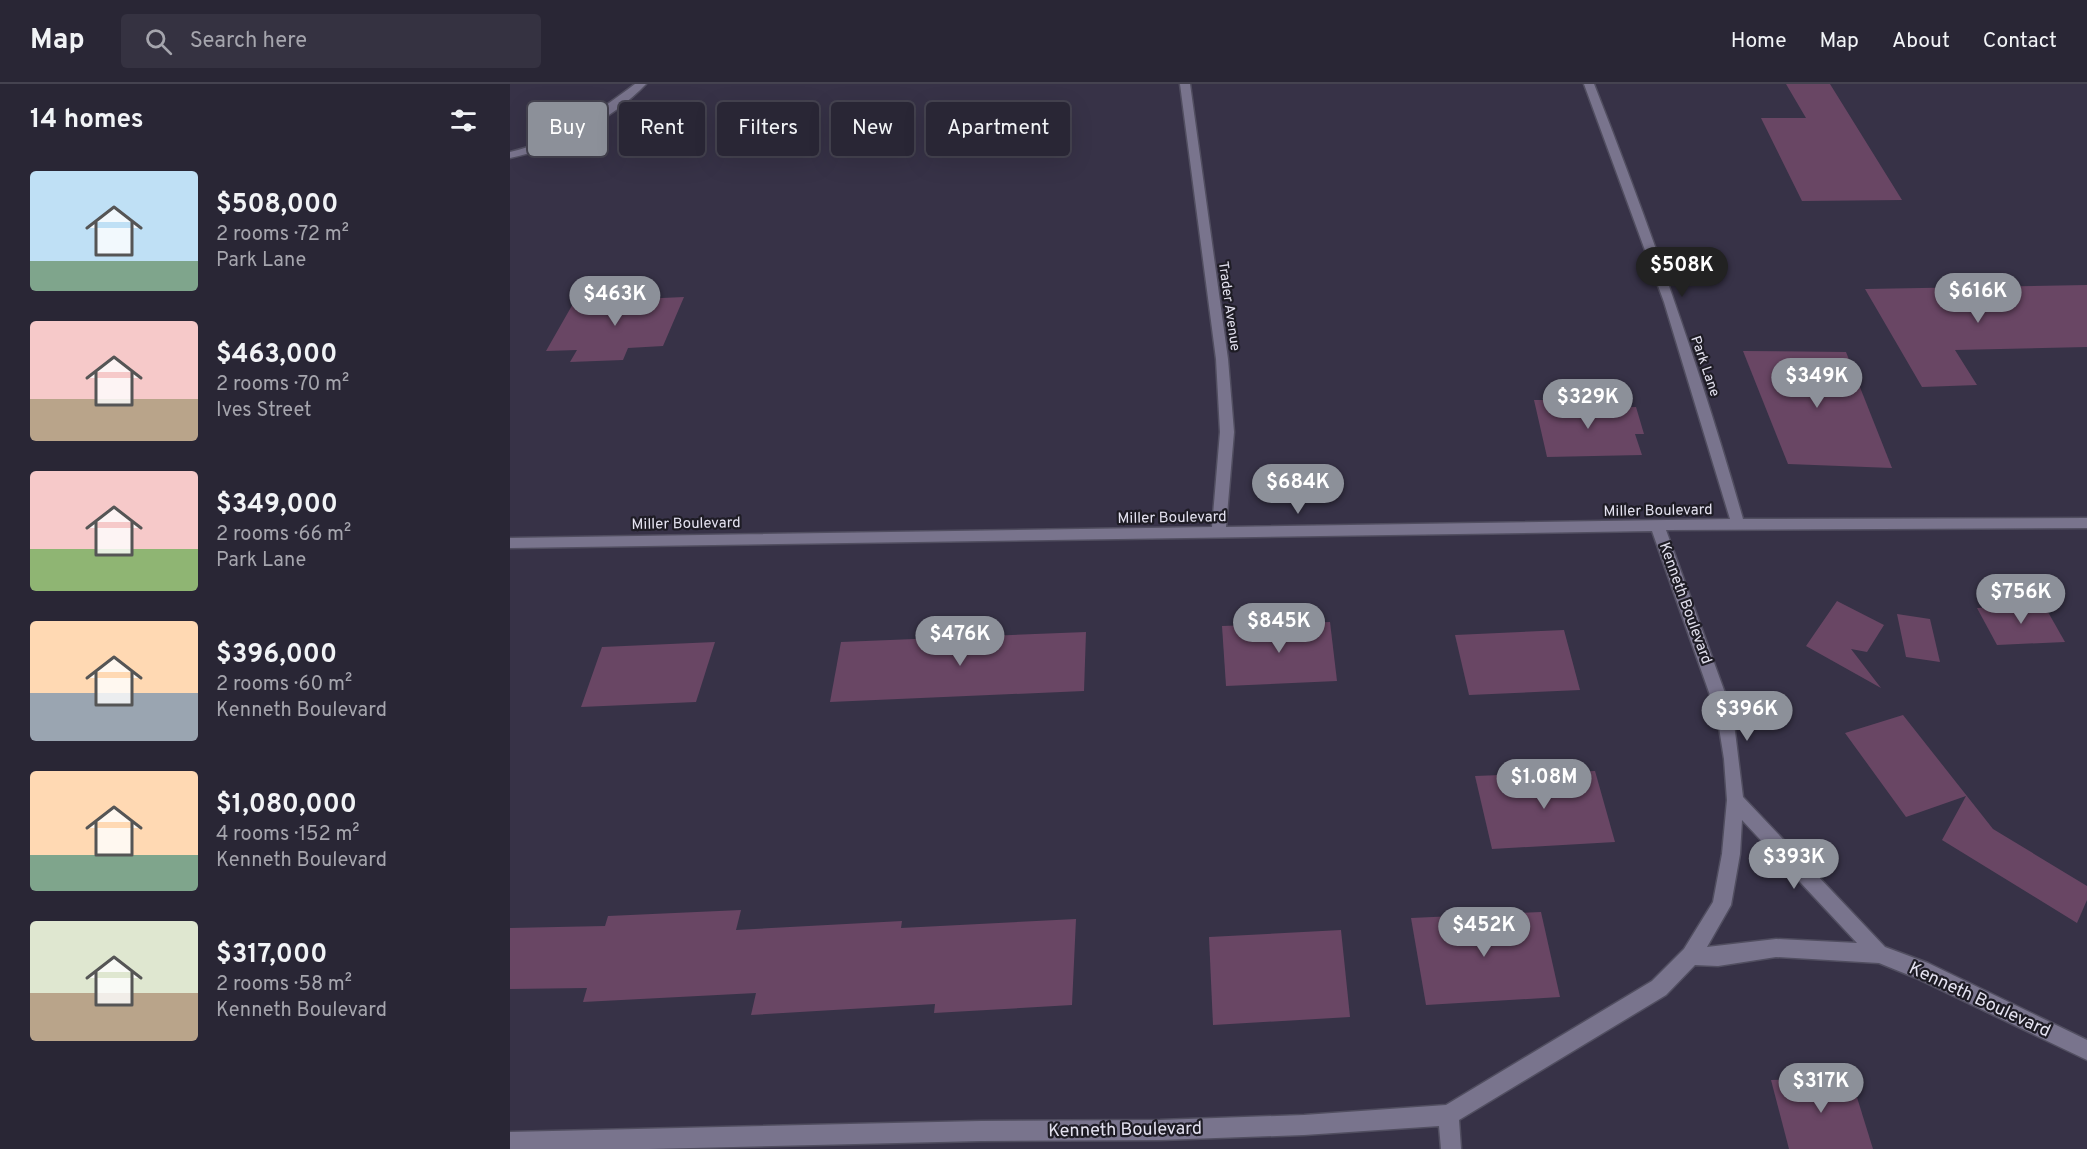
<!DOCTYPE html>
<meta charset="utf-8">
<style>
body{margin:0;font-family:Overpass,sans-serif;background:#353241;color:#f1f3f6;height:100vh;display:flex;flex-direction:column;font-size:22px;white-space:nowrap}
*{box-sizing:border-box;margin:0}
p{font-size:20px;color:#a5a5ad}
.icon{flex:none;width:33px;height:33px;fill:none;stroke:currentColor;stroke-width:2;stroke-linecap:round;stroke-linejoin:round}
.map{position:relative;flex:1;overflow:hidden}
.panel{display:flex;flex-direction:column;background:#292635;width:510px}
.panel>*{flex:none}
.banner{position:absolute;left:18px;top:18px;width:570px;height:54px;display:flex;gap:12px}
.price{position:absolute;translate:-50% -51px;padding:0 14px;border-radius:21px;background:#8c9099;color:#fff;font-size:20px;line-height:39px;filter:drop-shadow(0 2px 3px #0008)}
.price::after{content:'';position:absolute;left:50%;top:36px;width:18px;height:14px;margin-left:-9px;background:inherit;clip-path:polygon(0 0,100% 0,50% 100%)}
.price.active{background:#222;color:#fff}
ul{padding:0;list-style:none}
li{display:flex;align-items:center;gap:18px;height:150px;padding:0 30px}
li span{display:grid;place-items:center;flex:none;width:168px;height:120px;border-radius:6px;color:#555}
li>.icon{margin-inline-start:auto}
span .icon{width:72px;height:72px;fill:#fffc;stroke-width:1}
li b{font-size:26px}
h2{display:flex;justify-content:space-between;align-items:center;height:72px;padding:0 30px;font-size:26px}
.tag{padding:0 21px;border-radius:6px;background:#292635;box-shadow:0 6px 24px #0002,0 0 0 2px #454350;font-size:21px;line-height:54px}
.tag.active{background:#8c9099;color:#fff}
header{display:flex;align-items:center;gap:36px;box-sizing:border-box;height:84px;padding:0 30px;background:#292635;border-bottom:2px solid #454350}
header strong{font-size:28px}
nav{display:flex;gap:33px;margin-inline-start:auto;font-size:21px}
.search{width:420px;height:54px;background:#353241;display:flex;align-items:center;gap:15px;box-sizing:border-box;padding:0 21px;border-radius:6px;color:#a5a5ad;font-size:22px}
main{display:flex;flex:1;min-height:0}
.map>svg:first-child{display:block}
.building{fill:#694664}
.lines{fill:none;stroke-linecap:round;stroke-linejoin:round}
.minor-casing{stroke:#514e60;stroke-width:3}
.minor{fill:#79748d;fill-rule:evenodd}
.labels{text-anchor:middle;stroke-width:4.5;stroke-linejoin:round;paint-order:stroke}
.far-street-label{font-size:14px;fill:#e4e2f0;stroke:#1e1c25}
.street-label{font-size:15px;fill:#e4e2f0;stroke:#1e1c25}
.near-street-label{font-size:18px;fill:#e4e2f0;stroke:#1e1c25}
</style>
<header>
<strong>Map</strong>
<div class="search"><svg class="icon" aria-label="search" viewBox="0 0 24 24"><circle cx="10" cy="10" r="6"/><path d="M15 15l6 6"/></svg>Search here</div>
<nav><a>Home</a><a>Map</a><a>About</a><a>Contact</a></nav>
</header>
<main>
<section class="panel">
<h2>14 homes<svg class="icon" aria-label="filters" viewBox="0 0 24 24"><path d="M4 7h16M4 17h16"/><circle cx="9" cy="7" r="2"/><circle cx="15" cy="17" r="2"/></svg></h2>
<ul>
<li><span style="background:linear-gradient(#bfe0f5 75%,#7fa58c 0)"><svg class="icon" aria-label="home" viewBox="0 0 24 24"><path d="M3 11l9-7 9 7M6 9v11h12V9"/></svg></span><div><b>$508,000</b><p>2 rooms · 72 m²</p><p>Park Lane</p></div></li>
<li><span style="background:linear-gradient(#f6c9c9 65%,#b9a48a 0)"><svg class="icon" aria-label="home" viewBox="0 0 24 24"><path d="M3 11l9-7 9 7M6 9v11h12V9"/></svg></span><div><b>$463,000</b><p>2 rooms · 70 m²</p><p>Ives Street</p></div></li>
<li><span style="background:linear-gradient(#f6c9c9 65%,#8fb573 0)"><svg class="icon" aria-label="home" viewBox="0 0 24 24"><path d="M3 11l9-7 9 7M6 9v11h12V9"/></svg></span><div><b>$349,000</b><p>2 rooms · 66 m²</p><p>Park Lane</p></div></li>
<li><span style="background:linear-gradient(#ffd9b3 60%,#9aa5b1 0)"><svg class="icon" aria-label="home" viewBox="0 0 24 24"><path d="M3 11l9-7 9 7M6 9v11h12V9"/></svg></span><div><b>$396,000</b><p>2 rooms · 60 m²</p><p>Kenneth Boulevard</p></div></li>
<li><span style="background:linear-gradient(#ffd9b3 70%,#7fa58c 0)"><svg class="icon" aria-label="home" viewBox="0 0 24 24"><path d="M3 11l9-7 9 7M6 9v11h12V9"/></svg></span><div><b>$1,080,000</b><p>4 rooms · 152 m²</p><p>Kenneth Boulevard</p></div></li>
<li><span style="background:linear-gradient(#dfe7d0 60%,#b9a48a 0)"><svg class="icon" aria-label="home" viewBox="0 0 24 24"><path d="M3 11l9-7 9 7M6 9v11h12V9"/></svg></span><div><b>$317,000</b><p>2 rooms · 58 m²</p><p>Kenneth Boulevard</p></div></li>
</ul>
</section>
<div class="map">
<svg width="1577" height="1065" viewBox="0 0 1577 1065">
<rect width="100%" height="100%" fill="#373247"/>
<g class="building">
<path d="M1276 0H1320L1392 116 1292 117 1251 34H1296Z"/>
<path d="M1577 201V263L1445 266 1467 301 1412 303 1355 205Z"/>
<path d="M174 213 153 262 118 264 113 276 60 278 67 266 36 267 64 218Z"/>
<path d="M1233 267 1336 268 1382 384 1278 380Z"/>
<path d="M1024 316H1061L1064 324 1126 323 1134 350H1125L1132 371 1037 373Z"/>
<path d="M1327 517 1374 541 1357 568 1341 565 1371 604 1296 562Z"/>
<path d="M1534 521 1555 558 1487 561 1467 524Z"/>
<path d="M1387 530 1420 535 1430 578 1396 573Z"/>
<path d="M820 538 827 597 716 602 712 542Z"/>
<path d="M1054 546 1070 606 959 611 945 551Z"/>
<path d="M576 548 574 607 320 618 331 558Z"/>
<path d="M205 558 186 618 71 623 92 563Z"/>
<path d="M1393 631 1483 745 1577 802V816L1567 839 1432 756 1456 712 1396 733 1335 649Z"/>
<path d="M1085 687 1105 758 982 765 965 692Z"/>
<path d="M231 826 226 846 392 837 391 844 566 835 562 921 424 929 425 920 241 931 246 909 73 918 77 904 0 905V844L95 842 98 832Z"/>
<path d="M1031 828 1050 913 916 921 901 834Z"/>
<path d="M831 846 840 933 703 941 699 853Z"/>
<path d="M1341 994 1363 1065H1279L1261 996Z"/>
</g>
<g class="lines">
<defs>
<g id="minor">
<path d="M125 0H136C103 35 47 64 0 74V68C49 57 86 29 125 0Z"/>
<path d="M670 0H680L718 275 724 348 716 443 1220 435 1154 218 1074 0H1084C1140 143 1191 287 1233 435L1577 434V444L1156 446 1223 631 1233 713 1375 863 1418 879 1577 956V976L1406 894 1369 879 1266 873 1208 882 1185 881 1156 911 949 1036 951 1065H931L929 1042 794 1051 650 1056 471 1057 139 1065H0V1048L471 1037 650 1036 794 1031 936 1021 1142 897 1174 865 1203 818 1212 770 1217 716 1214 675 1207 631 1142 447 0 464V454L702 443 710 348 706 275ZM1232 736 1347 859 1266 855 1197 863 1221 821 1230 770Z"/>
</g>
</defs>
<use href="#minor" class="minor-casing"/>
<use href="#minor" class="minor"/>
</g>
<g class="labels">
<g class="far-street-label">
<text transform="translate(720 222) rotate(82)" y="5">Trader Avenue</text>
<text transform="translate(1196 282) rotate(71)" y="5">Park Lane</text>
</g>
<g class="street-label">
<text transform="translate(1148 426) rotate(-1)" y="5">Miller Boulevard</text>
<text transform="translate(662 433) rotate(-1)" y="5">Miller Boulevard</text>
<text transform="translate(176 439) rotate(-1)" y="5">Miller Boulevard</text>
<text transform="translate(1176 519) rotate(70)" y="5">Kenneth Boulevard</text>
</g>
<g class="near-street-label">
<text transform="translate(1470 915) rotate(25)" y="6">Kenneth Boulevard</text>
<text transform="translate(615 1045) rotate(-1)" y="6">Kenneth Boulevard</text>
</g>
</g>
</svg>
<b class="price active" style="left:1172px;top:214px">$508K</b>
<b class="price" style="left:1468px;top:240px">$616K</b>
<b class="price" style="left:105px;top:243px">$463K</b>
<b class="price" style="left:1307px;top:325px">$349K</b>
<b class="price" style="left:1078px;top:346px">$329K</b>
<b class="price" style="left:788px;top:431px">$684K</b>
<b class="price" style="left:1511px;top:541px">$756K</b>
<b class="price" style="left:769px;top:570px">$845K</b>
<b class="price" style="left:450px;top:583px">$476K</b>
<b class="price" style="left:1237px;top:658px">$396K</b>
<b class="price" style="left:1034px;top:726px">$1.08M</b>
<b class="price" style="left:1284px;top:806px">$393K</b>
<b class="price" style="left:974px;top:874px">$452K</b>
<b class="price" style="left:1311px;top:1030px">$317K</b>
<div class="banner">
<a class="tag active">Buy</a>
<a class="tag">Rent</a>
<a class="tag">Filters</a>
<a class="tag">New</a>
<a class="tag">Apartment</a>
</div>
</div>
</main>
